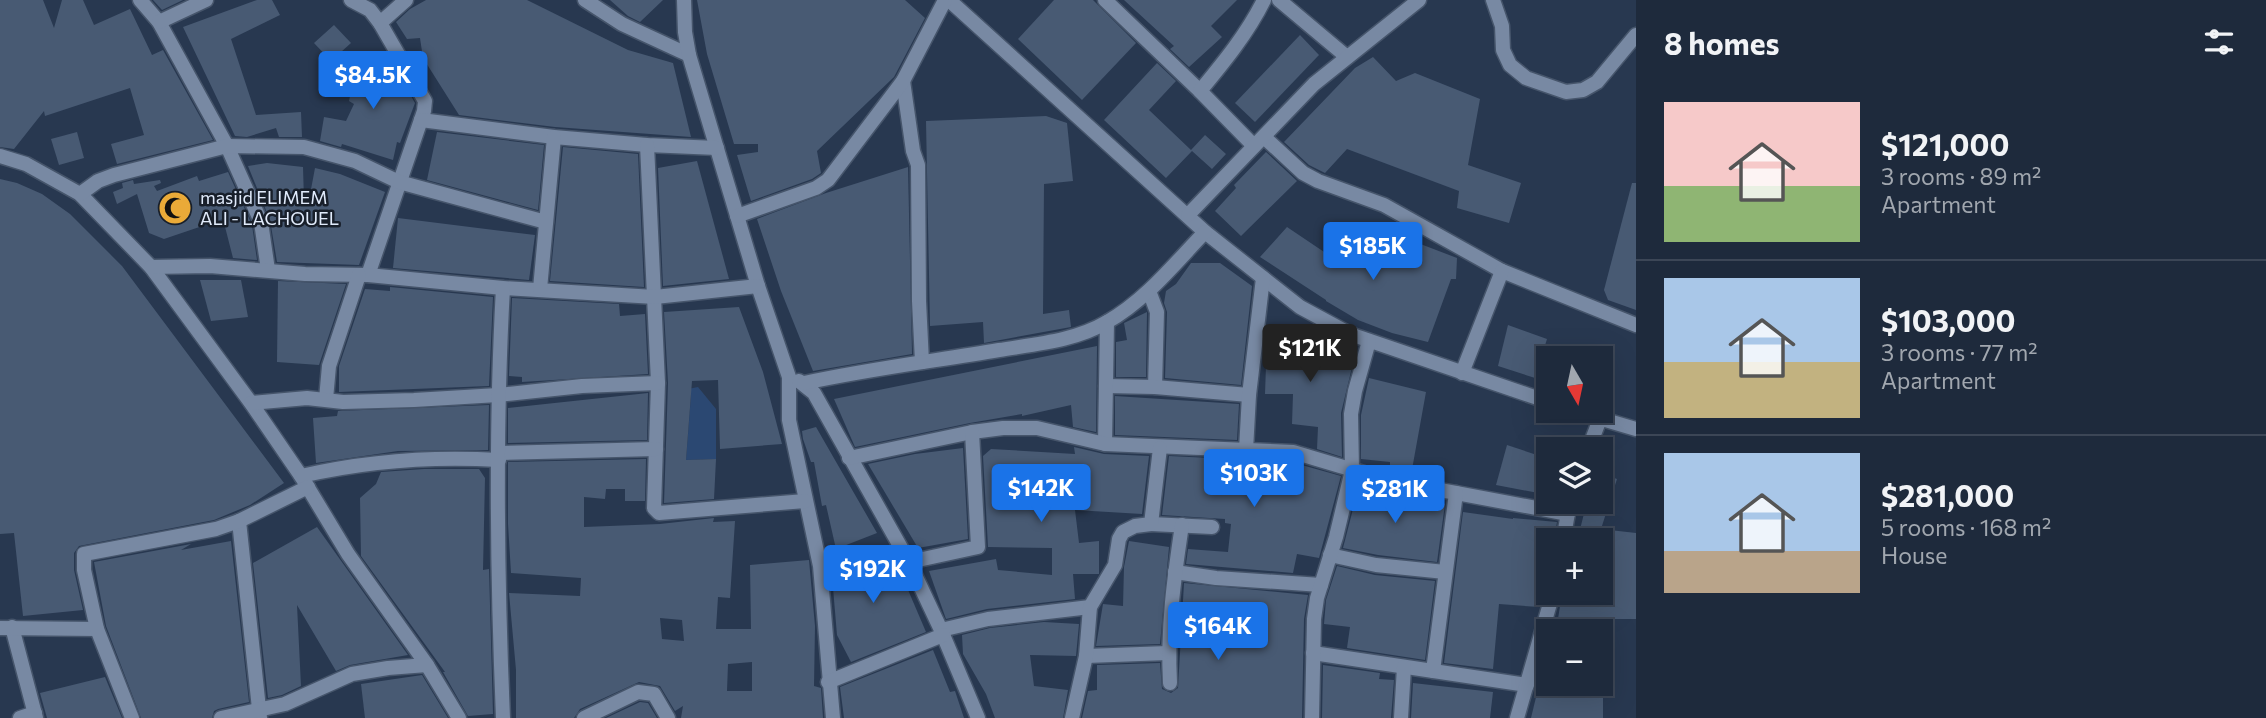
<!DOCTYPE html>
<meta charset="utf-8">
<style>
body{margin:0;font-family:Commissioner,sans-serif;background:#2b3647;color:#f1f3f6;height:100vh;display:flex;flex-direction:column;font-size:26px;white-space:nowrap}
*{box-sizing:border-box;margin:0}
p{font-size:23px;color:#a1a7af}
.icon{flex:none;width:38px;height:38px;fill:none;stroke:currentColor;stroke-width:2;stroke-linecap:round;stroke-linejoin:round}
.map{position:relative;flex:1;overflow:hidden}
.side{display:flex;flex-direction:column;background:#1e2a3c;width:630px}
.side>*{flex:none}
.needle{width:46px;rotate:171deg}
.buttons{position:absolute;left:1536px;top:346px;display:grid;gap:14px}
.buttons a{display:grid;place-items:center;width:77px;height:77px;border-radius:0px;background:#1e2a3c;box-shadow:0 7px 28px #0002,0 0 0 2px #3c4656;font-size:35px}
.price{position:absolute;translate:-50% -60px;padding:0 16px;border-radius:7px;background:#1a73e8;color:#fff;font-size:23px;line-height:46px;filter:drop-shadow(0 2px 4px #0008)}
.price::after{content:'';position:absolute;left:50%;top:42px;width:21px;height:16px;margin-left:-10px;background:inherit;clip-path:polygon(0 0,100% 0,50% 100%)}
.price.selected{background:#222;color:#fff}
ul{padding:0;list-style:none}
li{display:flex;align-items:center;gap:21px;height:175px;padding:0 28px}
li+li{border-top:2px solid #3c4656}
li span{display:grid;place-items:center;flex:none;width:196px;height:140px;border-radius:0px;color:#555}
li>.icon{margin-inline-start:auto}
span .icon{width:84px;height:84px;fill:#fffc;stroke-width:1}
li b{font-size:30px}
h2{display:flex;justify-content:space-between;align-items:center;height:84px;padding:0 28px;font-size:30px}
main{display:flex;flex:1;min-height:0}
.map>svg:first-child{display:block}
.green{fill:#2b4872}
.building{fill:#485a73;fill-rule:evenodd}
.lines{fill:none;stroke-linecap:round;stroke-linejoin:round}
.minor-casing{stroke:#46556b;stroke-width:17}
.minor{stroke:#7889a3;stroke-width:14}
.labels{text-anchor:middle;stroke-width:5;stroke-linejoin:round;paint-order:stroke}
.poi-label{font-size:18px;fill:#e1ebfb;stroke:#181f2a;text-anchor:start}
</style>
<main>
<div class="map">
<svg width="1636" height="718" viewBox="0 0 1636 718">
<rect width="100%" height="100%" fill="#283850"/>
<path class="green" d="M698 387 716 409V459L686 460 691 395 688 389Z"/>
<g class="building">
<path d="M0 0H43L54 28 62 0H83L94 25 130 9 152 55 163 50 213 140 117 164 111 144 144 135 130 88 45 116 44 111 14 149 0 147Z"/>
<path d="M153 0H183L162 10Z"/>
<path d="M257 0H272L280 15 231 39 256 115 301 112 302 137H279L276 128 247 137 235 136 183 27Z"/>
<path d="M426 0H527L628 50 673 63 691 137 555 127 459 115 423 58 420 38 407 39 396 22 410 9Z"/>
<path d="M610 0H663L640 22 628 16Z"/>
<path d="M697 0H905L925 18 894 77 817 151 821 173 812 179 751 201 737 155 758 152V144H734L707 54Z"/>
<path d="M1054 0H1093L1136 43 1082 100 1018 39Z"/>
<path d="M1124 0H1237L1211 26 1222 37 1189 67 1170 49 1174 46Z"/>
<path d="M334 25 351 43 331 61 314 43Z"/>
<path d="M1300 35 1319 55 1255 122 1235 103Z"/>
<path d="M358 57 390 59 415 103 400 143 397 142 393 160 342 144 341 147 320 141 324 117 346 121 354 104 349 101Z"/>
<path d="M1373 57 1396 81 1415 73 1480 99 1468 165 1521 183 1509 223 1457 208 1459 191 1347 149 1325 173 1309 165 1284 142 1355 68Z"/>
<path d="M1157 63 1176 81 1149 110 1191 150 1205 135 1226 154 1212 169 1192 151 1166 178 1104 120Z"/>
<path d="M1046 116 1067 123 1073 181 1044 184 1043 314 1069 310 1071 327 984 343 983 322 930 326 926 121Z"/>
<path d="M77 132 84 158 59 165 51 139Z"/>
<path d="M437 132 544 145 538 210 427 180Z"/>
<path d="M563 147 638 154 644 287 550 281Z"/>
<path d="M1266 152 1297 181 1241 236 1215 211 1236 188 1234 185Z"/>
<path d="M697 161 729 279 663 286 658 168Z"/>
<path d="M267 163 303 167 304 200H309L315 168 340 174 385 192 359 265 277 262 270 220 248 166Z"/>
<path d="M908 167 912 354 813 371 781 291 757 219 826 193Z"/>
<path d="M228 172 252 225 257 260 233 258 223 219 164 239 149 233 137 194 117 204 113 192 123 188 122 183 133 180 134 184 160 180 161 183 154 186 157 191 197 176 199 181Z"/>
<path d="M0 179 17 183 42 194 70 214 122 266 284 483 250 505 214 520 79 546 74 553V570L83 610 23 616 14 533 0 534Z"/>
<path d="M1632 183H1636V310L1608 300 1604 290Z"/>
<path d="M398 218 535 235 529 280 393 268Z"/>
<path d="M1287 227 1342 264 1349 247 1387 262 1397 235 1457 258 1456 279H1451L1428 342 1392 333 1358 320 1326 301V300L1260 257Z"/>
<path d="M1191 263H1220L1252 286 1241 385 1165 378 1167 312 1164 303 1166 291 1176 284Z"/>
<path d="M200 280H241L248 317 211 321Z"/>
<path d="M278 281 346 284 319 365 277 362Z"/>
<path d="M390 287 493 297 489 386 339 392V366L365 289 390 291Z"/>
<path d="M512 298 619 304 620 316 645 314 648 374 522 382V377L509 376Z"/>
<path d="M739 307 763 372 782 444 720 449 718 380 692 381 686 460 716 459 714 499 664 503 668 383 664 312Z"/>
<path d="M1147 312 1146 377H1116V342L1127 340 1124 323Z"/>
<path d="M1508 325 1547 339 1535 378 1498 366Z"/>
<path d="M1303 330 1324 337V349L1333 348 1334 354 1354 359 1341 413 1342 457 1317 449 1318 427 1292 424 1293 394H1265L1267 337 1290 333 1301 337Z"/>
<path d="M1097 346 1096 432 1073 427 1071 405 1022 416V414L970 423 855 447 834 399Z"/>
<path d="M1369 378 1426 392 1411 475 1390 471V462L1361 459V415Z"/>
<path d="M648 393 647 440 508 443V408Z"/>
<path d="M1115 396 1239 404 1237 440 1115 435Z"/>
<path d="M489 405 488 450 398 451 316 463 313 418 337 416 338 411Z"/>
<path d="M816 427 877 533 836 549 826 505 822 506 814 462H811L803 439 802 431Z"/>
<path d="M1507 445 1549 459V495L1496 485Z"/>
<path d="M1074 447 1104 454 1149 456 1142 514 1075 510 1079 543 1099 541V574H1073L1075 599 987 609 946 619 929 571 996 559 998 570 1052 575V548L988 547 983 456 991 449 1075 454Z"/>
<path d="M963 448 968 539 918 548 868 464 915 454Z"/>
<path d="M1169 456 1291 462 1341 476 1319 558 1297 554 1293 573 1186 564 1188 549 1228 552 1231 524 1225 523V519L1162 515Z"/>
<path d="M646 459 645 501H625V489H606L605 499 584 497V527L660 524 714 518 713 522 735 521 730 598 718 597 716 629H751L750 565 809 560 815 626 814 686 821 688 823 718H681L683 706 675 711 660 686 639 682 580 709 574 718H516V670L509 593 580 596 581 578 511 573 508 524V462ZM660 618 682 620 684 641 662 639ZM752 662V691H727L728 664Z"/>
<path d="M424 469H479L485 478 483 570 489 569 493 714 468 716 443 672H445L361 556 360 498 376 484 381 472Z"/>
<path d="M1601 473 1617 479 1601 529 1636 533V619H1558L1562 593H1601V541H1577L1587 502H1601Z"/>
<path d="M1360 482 1445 504 1437 562 1378 555 1343 548Z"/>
<path d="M1463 512 1513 519V518L1557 522 1554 541H1549V585L1544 590 1539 607 1499 604 1493 669 1444 663Z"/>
<path d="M317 527 408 655 350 665 336 671 297 605 301 686 282 695 268 698 253 563Z"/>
<path d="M231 541 249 702 218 709 214 711 212 718H141L106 626 94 562 191 544 181 550Z"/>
<path d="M1129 541 1169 547 1160 644 1096 646 1103 604 1123 606 1124 567Z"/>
<path d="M891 550 926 632 851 662 837 635 831 564Z"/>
<path d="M1337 566 1375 575 1435 581 1425 660 1347 648 1350 627 1324 624 1326 600Z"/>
<path d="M1184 583 1308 595 1304 619 1302 718H1082L1088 691 1097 690V665L1160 663 1162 689 1171 693 1178 688Z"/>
<path d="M1044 622 1079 624 1076 656 1030 655 1034 686 1068 690 1063 718H995L986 694 963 654 962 635 990 628Z"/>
<path d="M933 650 950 692 955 691 964 718H844L840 687Z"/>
<path d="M1323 665 1380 673 1379 679 1394 680 1391 718H1322Z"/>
<path d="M422 675 448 718H365L361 684Z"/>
<path d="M105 677 122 718H47L40 693Z"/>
<path d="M1413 683 1493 692 1490 718H1411Z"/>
<path d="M1538 689 1603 690V718H1531Z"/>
<path d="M640 702 648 703 657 718H606Z"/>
</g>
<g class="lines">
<defs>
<g id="minor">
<path d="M140 0 159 22 227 146 261 222 268 270"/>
<path d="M351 0 370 10 380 23 425 101 424 111 368 275"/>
<path d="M585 0 622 24 689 55"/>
<path d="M684 0 685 32 689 55 758 286 789 377V420L820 566 833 718"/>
<path d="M949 0 1205 232 1300 307 1350 334 1549 402"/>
<path d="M1105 0 1200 91"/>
<path d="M1279 0 1347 57"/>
<path d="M1493 0 1502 26 1503 50 1510 65 1526 78 1566 92 1583 90 1597 82 1636 35"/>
<path d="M159 22 206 0"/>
<path d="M380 23 406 0"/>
<path d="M903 81 913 151 918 165 919 301 922 362"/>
<path d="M421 120 554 137 647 145 717 148"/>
<path d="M1264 137 1303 173 1318 181 1384 205 1502 271 1636 325"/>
<path d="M647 145 658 383 654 508 659 513 805 501"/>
<path d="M1254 146 1200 91C1224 62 1247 34 1264 0"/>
<path d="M0 156 26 164 80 194 151 267 251 403 301 476 348 554 427 665 459 718"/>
<path d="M80 194 98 181 114 175 227 146 304 147 355 161 399 182 546 222"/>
<path d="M1188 215 1314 84 1419 0"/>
<path d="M737 216 816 188 828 180 903 81 945 0"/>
<path d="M151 267 210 266 305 274 368 275 503 288 655 297 758 286"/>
<path d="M540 289 554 137"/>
<path d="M1149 291 1157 312 1155 387"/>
<path d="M1462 373 1502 271"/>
<path d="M799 381 814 393 909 562 941 630 978 718"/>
<path d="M804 383C868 369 934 361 999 350 1035 344 1075 341 1107 322 1146 300 1175 263 1205 232"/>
<path d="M1106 386 1155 387 1249 395"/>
<path d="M326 399 329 366 359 275"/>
<path d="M251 403 307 398 343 402 414 400 498 395 582 386 658 383"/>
<path d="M1575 411 1636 429"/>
<path d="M1105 444 1107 322"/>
<path d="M1246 450 1249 395 1263 278"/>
<path d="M1588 450 1600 419"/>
<path d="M499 453 656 449"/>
<path d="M849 458 972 432 1003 428H1037L1105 444 1293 452 1387 480 1568 514"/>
<path d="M301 476C366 461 432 456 499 460"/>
<path d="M239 521 260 718"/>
<path d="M1151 524 1212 527"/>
<path d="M1563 541 1570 502"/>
<path d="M1330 555 1376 565 1445 572"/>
<path d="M909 562 978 547 972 432"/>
<path d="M1175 572 1216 578 1321 585"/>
<path d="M12 627 36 718"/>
<path d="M0 628 97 629"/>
<path d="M941 630 988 619 1090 607"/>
<path d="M1313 653 1527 685"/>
<path d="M1086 656 1168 653"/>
<path d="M1433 671 1456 493"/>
<path d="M828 682 943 635"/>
<path d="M1170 683C1167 629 1174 578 1182 525"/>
<path d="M20 718 35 713"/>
<path d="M132 718 97 629 84 570V554L216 529 239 521 308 487"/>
<path d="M221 718 285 704 352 674 388 668 427 665"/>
<path d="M503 718C497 575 495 431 503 288"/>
<path d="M584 718 638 692 654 694 668 718"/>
<path d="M1072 718 1086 656 1090 607 1115 565 1119 539 1123 532 1135 526 1151 524 1160 448"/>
<path d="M1312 718 1314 619 1317 598 1336 537 1352 470 1351 414 1355 391 1369 341"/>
<path d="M1401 718 1404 667"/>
<path d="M1517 718 1553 593"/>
</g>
</defs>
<use href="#minor" class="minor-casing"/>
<use href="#minor" class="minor"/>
</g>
<defs>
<symbol id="mosque-disc" viewBox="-11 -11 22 22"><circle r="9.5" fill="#eaaa38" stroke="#181f2a"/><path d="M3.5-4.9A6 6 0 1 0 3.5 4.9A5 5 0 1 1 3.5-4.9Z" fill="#111"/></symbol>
</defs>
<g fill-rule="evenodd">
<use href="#mosque-disc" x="156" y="189" width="38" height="38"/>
</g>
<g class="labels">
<g class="poi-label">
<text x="200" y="204">masjid ELIMEM<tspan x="200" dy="21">ALI - LACHOUEL</tspan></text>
</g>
</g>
</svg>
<div class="buttons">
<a><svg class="needle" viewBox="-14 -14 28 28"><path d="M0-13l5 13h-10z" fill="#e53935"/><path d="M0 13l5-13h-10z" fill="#a1a7af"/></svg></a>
<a><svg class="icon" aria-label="layers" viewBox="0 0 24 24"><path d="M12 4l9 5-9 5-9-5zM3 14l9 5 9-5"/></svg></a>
<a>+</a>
<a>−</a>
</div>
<b class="price" style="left:373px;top:111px">$84.5K</b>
<b class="price" style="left:1373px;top:282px">$185K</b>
<b class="price selected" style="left:1310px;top:384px">$121K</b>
<b class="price" style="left:1254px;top:509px">$103K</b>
<b class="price" style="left:1041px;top:524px">$142K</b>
<b class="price" style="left:1395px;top:525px">$281K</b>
<b class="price" style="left:873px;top:605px">$192K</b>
<b class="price" style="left:1218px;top:662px">$164K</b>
</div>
<section class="side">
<h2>8 homes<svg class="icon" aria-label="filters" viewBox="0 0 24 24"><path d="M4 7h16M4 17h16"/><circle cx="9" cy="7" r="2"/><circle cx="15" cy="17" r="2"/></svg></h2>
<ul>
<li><span style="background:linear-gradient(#f6c9c9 60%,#8fb573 0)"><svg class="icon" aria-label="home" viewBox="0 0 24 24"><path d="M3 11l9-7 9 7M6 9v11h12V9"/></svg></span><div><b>$121,000</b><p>3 rooms · 89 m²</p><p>Apartment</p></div></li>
<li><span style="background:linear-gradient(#a9c7e8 60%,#c2b280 0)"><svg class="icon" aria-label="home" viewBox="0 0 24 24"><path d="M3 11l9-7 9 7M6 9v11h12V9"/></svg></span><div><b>$103,000</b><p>3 rooms · 77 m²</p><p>Apartment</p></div></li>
<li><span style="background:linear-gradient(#a9c7e8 70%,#b9a48a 0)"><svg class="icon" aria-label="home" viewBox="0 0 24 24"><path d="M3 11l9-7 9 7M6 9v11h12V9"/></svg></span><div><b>$281,000</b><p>5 rooms · 168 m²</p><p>House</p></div></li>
</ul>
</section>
</main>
